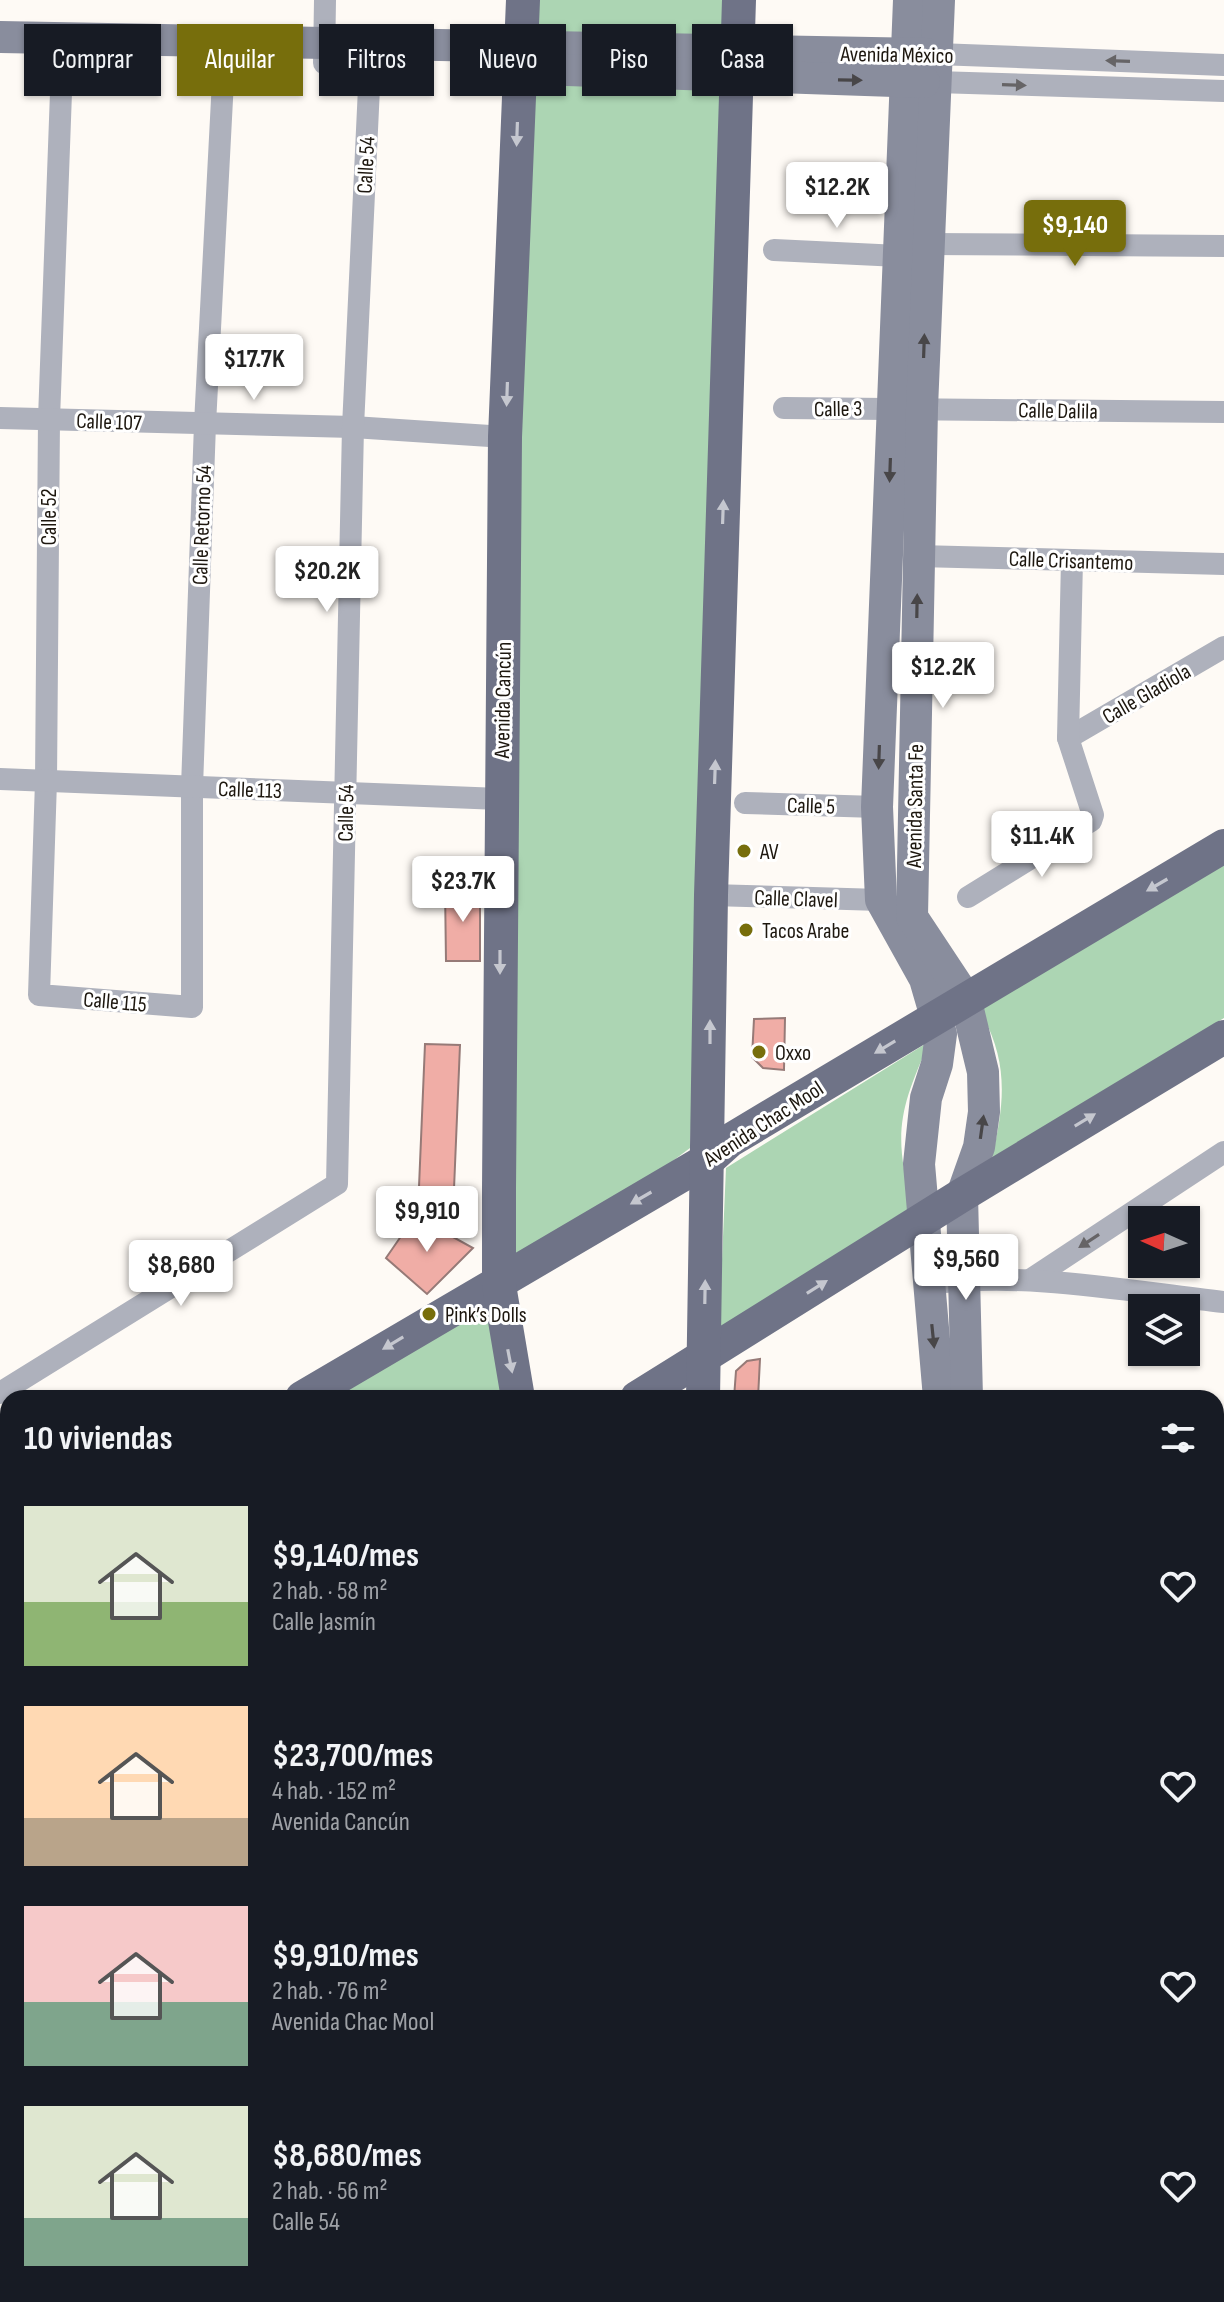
<!DOCTYPE html>
<html lang="es">
<meta charset="utf-8">
<style>
body{margin:0;font-family:"Sofia Sans Condensed",sans-serif;background:#242831;color:#f1f3f6;height:100vh;display:flex;flex-direction:column;font-size:30px;white-space:nowrap}
*{box-sizing:border-box;margin:0}
p{font-size:26px;color:#9ea1a6}
.icon{flex:none;width:44px;height:44px;fill:none;stroke:currentColor;stroke-width:2;stroke-linecap:round;stroke-linejoin:round}
.map{position:relative;flex:1;overflow:hidden}
.panel{position:absolute;left:0px;top:1390px;width:1224px;height:912px;display:flex;flex-direction:column;background:#171b24;border-radius:24px 24px 0 0;box-shadow:0 2px 6px #0004}
.panel>*{flex:none}
.top-card{position:absolute;left:24px;top:24px;width:800px;height:72px;display:flex;gap:16px}
.needle{width:52px;rotate:273deg}
.tools{position:absolute;left:1128px;top:1206px;display:grid;gap:16px}
.tools a{display:grid;place-items:center;width:72px;height:72px;border-radius:0px;background:#171b24;box-shadow:0 2px 6px #0004;font-size:40px}
.price{position:absolute;translate:-50% -68px;padding:0 18px;border-radius:8px;background:#fff;color:#222;font-size:26px;line-height:52px;filter:drop-shadow(0 2px 4px #0008)}
.price::after{content:'';position:absolute;left:50%;top:48px;width:24px;height:18px;margin-left:-12px;background:inherit;clip-path:polygon(0 0,100% 0,50% 100%)}
.price.selected{background:#776e0c;color:#fff}
ul{padding:0;list-style:none}
li{display:flex;align-items:center;gap:24px;height:200px;padding:0 24px}
li span{display:grid;place-items:center;flex:none;width:224px;height:160px;border-radius:0px;color:#555}
li>.icon{margin-inline-start:auto}
span .icon{width:96px;height:96px;fill:#fffc;stroke-width:1}
li b{font-size:34px}
h2{display:flex;justify-content:space-between;align-items:center;height:96px;padding:0 24px;font-size:34px}
.chip{padding:0 28px;border-radius:0px;background:#171b24;box-shadow:0 2px 6px #0004;font-size:28px;line-height:72px}
.chip.selected{background:#776e0c;color:#fff}
.map>svg:first-child{display:block}
.green{fill:#acd5b3}
.building{fill:#f0ada6;stroke:#967a77;stroke-width:2}
.lines{fill:none;stroke-linecap:round;stroke-linejoin:round}
.street{stroke:#aeb1bc;stroke-width:22}
.secondary{stroke:#898d9d;stroke-width:32}
.primary{stroke:#6f7387;stroke-width:34}
.oneway{fill:#666466}
.oneway2{fill:#484648}
.oneway3{fill:#c5c7cf}
.poi-dot{fill:#776e0c;stroke:#fff;stroke-width:3}
.labels{text-anchor:middle;stroke-width:6;stroke-linejoin:round;paint-order:stroke}
.street-label{font-size:22px;fill:#1d170f;stroke:#fff}
.poi-label{font-size:22px;fill:#1d170f;stroke:#fff;text-anchor:start}
</style>
<div class="map">
<svg width="1224" height="2302" viewBox="0 0 1224 2302">
<rect width="100%" height="100%" fill="#fefaf5"/>
<g class="green">
<path d="M523 0H739L738 50 521 48Z"/>
<path d="M520 69 737 78 690 1148 561 1245 511 1257Z"/>
<path d="M1224 860V1018L992 1158C1005 1101 1009 1061 979 1009Z"/>
<path d="M930 1041C900 1108 892 1134 913 1206L719 1329 726 1168Z"/>
<path d="M486 1301 514 1398H321Z"/>
<path d="M8 1582V1768L0 1773V1587Z"/>
</g>
<g class="building">
<path d="M445 887 480 889V961H446Z"/>
<path d="M785 1018 784 1070 763 1068 752 1057 754 1019Z"/>
<path d="M425 1044 460 1045 454 1189 419 1187Z"/>
<path d="M415 1216 473 1248 427 1294 386 1258Z"/>
<path d="M760 1359 758 1398H734L736 1371 747 1361Z"/>
</g>
<g class="lines">
<g class="street">
<path d="M63 38 49 419 46 781 39 995 192 1007V787L205 424 225 42"/>
<path d="M937 54 1224 65"/>
<path d="M324 63 325 0"/>
<path d="M936 82 1224 91"/>
<path d="M927 244 1224 246"/>
<path d="M774 250 899 256"/>
<path d="M784 408 1224 412"/>
<path d="M0 418 353 427 505 437"/>
<path d="M918 556 1224 564"/>
<path d="M1068 738 1224 647"/>
<path d="M0 779 500 799"/>
<path d="M745 803 877 807"/>
<path d="M711 895 881 900"/>
<path d="M968 897 1091 821 1093 815 1068 738 1072 560"/>
<path d="M1030 1280 1224 1152"/>
<path d="M928 1284C1026 1271 1126 1291 1224 1302"/>
<path d="M0 1393 337 1184 353 427 371 45"/>
<path d="M1216 1448 1224 1449"/>
<path d="M1216 1506 1224 1507"/>
<path d="M1216 1669H1224"/>
<path d="M1216 1826 1224 1827"/>
<path d="M1216 1989 1224 1990"/>
<path d="M0 1995 8 1991"/>
<path d="M1216 2134 1224 2135"/>
<path d="M0 2174H8"/>
<path d="M1121 2294 1197 2302"/>
<path d="M292 2302V2294"/>
<path d="M1221 2302 1224 2281"/>
</g>
<g class="secondary">
<path d="M909 0 877 807 881 900 925 979 941 1034 937 1064 926 1098 919 1164 939 1398"/>
<path d="M939 0 922 408 912 917 965 997 983 1072 984 1112 979 1147 962 1195 967 1398"/>
<path d="M0 37 926 54"/>
<path d="M507 68 924 82"/>
<path d="M855 2302 856 2294"/>
<path d="M883 2302V2294"/>
</g>
<g class="primary">
<path d="M302 1398 709 1159 729 1141 1224 846"/>
<path d="M518 1398 499 1285V1189L505 437 523 0"/>
<path d="M637 1398 962 1195 1224 1037"/>
<path d="M703 1398 711 895 739 0"/>
<path d="M0 1581 8 1576"/>
<path d="M0 1776 8 1771"/>
<path d="M516 2302V2294"/>
<path d="M614 2302 615 2294"/>
</g>
</g>
<defs><path id="oneway-solid" d="M-6-.8H1V-3.2L6.5 0L1 3.2V.8H-6Z" transform="scale(2)"/></defs>
<g class="oneway">
<use href="#oneway-solid" transform="translate(1118 61) rotate(-178)"/>
<use href="#oneway-solid" transform="translate(1014 85) rotate(2)"/>
<use href="#oneway-solid" transform="translate(1089 1241) rotate(147)"/>
</g>
<g class="oneway2">
<use href="#oneway-solid" transform="translate(850 80) rotate(1)"/>
<use href="#oneway-solid" transform="translate(924 346) rotate(-88)"/>
<use href="#oneway-solid" transform="translate(890 470) rotate(92)"/>
<use href="#oneway-solid" transform="translate(917 606) rotate(-89)"/>
<use href="#oneway-solid" transform="translate(879 757) rotate(92)"/>
<use href="#oneway-solid" transform="translate(982 1127) rotate(-82)"/>
<use href="#oneway-solid" transform="translate(933 1336) rotate(84)"/>
</g>
<g class="oneway3">
<use href="#oneway-solid" transform="translate(517 134) rotate(92)"/>
<use href="#oneway-solid" transform="translate(507 394) rotate(92)"/>
<use href="#oneway-solid" transform="translate(723 512) rotate(-88)"/>
<use href="#oneway-solid" transform="translate(715 772) rotate(-88)"/>
<use href="#oneway-solid" transform="translate(1157 885) rotate(150)"/>
<use href="#oneway-solid" transform="translate(500 962) rotate(90)"/>
<use href="#oneway-solid" transform="translate(710 1032) rotate(-90)"/>
<use href="#oneway-solid" transform="translate(885 1047) rotate(149)"/>
<use href="#oneway-solid" transform="translate(1085 1120) rotate(-31)"/>
<use href="#oneway-solid" transform="translate(641 1198) rotate(150)"/>
<use href="#oneway-solid" transform="translate(817 1287) rotate(-32)"/>
<use href="#oneway-solid" transform="translate(705 1292) rotate(-89)"/>
<use href="#oneway-solid" transform="translate(393 1343) rotate(149)"/>
<use href="#oneway-solid" transform="translate(510 1361) rotate(79)"/>
</g>
<g class="poi-dot">
<circle cx="744" cy="851" r="8"/>
<circle cx="746" cy="930" r="8"/>
<circle cx="759" cy="1052" r="8"/>
<circle cx="429" cy="1314" r="8"/>
</g>
<g class="labels">
<g class="street-label">
<text transform="translate(897 54) rotate(1)" y="8">Avenida México</text>
<text transform="translate(365 165) rotate(-87)" y="8">Calle 54</text>
<text transform="translate(838 408) rotate(-1)" y="8">Calle 3</text>
<text transform="translate(1058 410) rotate(1)" y="8">Calle Dalila</text>
<text transform="translate(109 421) rotate(2)" y="8">Calle 107</text>
<text transform="translate(48 517) rotate(-90)" y="8">Calle 52</text>
<text transform="translate(201 525) rotate(-88)" y="8">Calle Retorno 54</text>
<text transform="translate(1071 560) rotate(2)" y="8">Calle Crisantemo</text>
<text transform="translate(1146 693) rotate(-30)" y="8">Calle Gladiola</text>
<text transform="translate(502 700) rotate(-89)" y="8">Avenida Cancún</text>
<text transform="translate(250 789) rotate(2)" y="8">Calle 113</text>
<text transform="translate(811 805) rotate(2)" y="8">Calle 5</text>
<text transform="translate(914 806) rotate(-89)" y="8">Avenida Santa Fe</text>
<text transform="translate(345 813) rotate(-89)" y="8">Calle 54</text>
<text transform="translate(796 898) rotate(2)" y="8">Calle Clavel</text>
<text transform="translate(115 1001) rotate(5)" y="8">Calle 115</text>
<text transform="translate(763 1123) rotate(-33)" y="8">Avenida Chac Mool</text>
</g>
<g class="poi-label">
<text x="760" y="859">AV</text>
<text x="762" y="938">Tacos Arabe</text>
<text x="775" y="1060">Oxxo</text>
<text x="445" y="1322">Pink’s Dolls</text>
</g>
</g>
</svg>
<div class="tools">
<a><svg class="needle" viewBox="-14 -14 28 28"><path d="M0-13l5 13h-10z" fill="#e53935"/><path d="M0 13l5-13h-10z" fill="#9ea1a6"/></svg></a>
<a><svg class="icon" aria-label="layers" viewBox="0 0 24 24"><path d="M12 4l9 5-9 5-9-5zM3 14l9 5 9-5"/></svg></a>
</div>
<b class="price" style="left:837px;top:230px">$12.2K</b>
<b class="price selected" style="left:1075px;top:268px">$9,140</b>
<b class="price" style="left:254px;top:402px">$17.7K</b>
<b class="price" style="left:327px;top:614px">$20.2K</b>
<b class="price" style="left:943px;top:710px">$12.2K</b>
<b class="price" style="left:1042px;top:879px">$11.4K</b>
<b class="price" style="left:463px;top:924px">$23.7K</b>
<b class="price" style="left:427px;top:1254px">$9,910</b>
<b class="price" style="left:966px;top:1302px">$9,560</b>
<b class="price" style="left:181px;top:1308px">$8,680</b>
<div class="top-card">
<a class="chip">Comprar</a>
<a class="chip selected">Alquilar</a>
<a class="chip">Filtros</a>
<a class="chip">Nuevo</a>
<a class="chip">Piso</a>
<a class="chip">Casa</a>
</div>
<section class="panel">
<h2>10 viviendas<svg class="icon" aria-label="filters" viewBox="0 0 24 24"><path d="M4 7h16M4 17h16"/><circle cx="9" cy="7" r="2"/><circle cx="15" cy="17" r="2"/></svg></h2>
<ul>
<li><span style="background:linear-gradient(#dfe7d0 60%,#8fb573 0)"><svg class="icon" aria-label="home" viewBox="0 0 24 24"><path d="M3 11l9-7 9 7M6 9v11h12V9"/></svg></span><div><b>$9,140/mes</b><p>2 hab. · 58 m²</p><p>Calle Jasmín</p></div><svg class="icon" aria-label="heart" viewBox="0 0 24 24"><path d="M12 20l-8-8c-3-5 5-10 8-4 3-6 11-1 8 4z"/></svg></li>
<li><span style="background:linear-gradient(#ffd9b3 70%,#b9a48a 0)"><svg class="icon" aria-label="home" viewBox="0 0 24 24"><path d="M3 11l9-7 9 7M6 9v11h12V9"/></svg></span><div><b>$23,700/mes</b><p>4 hab. · 152 m²</p><p>Avenida Cancún</p></div><svg class="icon" aria-label="heart" viewBox="0 0 24 24"><path d="M12 20l-8-8c-3-5 5-10 8-4 3-6 11-1 8 4z"/></svg></li>
<li><span style="background:linear-gradient(#f6c9c9 60%,#7fa58c 0)"><svg class="icon" aria-label="home" viewBox="0 0 24 24"><path d="M3 11l9-7 9 7M6 9v11h12V9"/></svg></span><div><b>$9,910/mes</b><p>2 hab. · 76 m²</p><p>Avenida Chac Mool</p></div><svg class="icon" aria-label="heart" viewBox="0 0 24 24"><path d="M12 20l-8-8c-3-5 5-10 8-4 3-6 11-1 8 4z"/></svg></li>
<li><span style="background:linear-gradient(#dfe7d0 70%,#7fa58c 0)"><svg class="icon" aria-label="home" viewBox="0 0 24 24"><path d="M3 11l9-7 9 7M6 9v11h12V9"/></svg></span><div><b>$8,680/mes</b><p>2 hab. · 56 m²</p><p>Calle 54</p></div><svg class="icon" aria-label="heart" viewBox="0 0 24 24"><path d="M12 20l-8-8c-3-5 5-10 8-4 3-6 11-1 8 4z"/></svg></li>
</ul>
</section>
</div>
